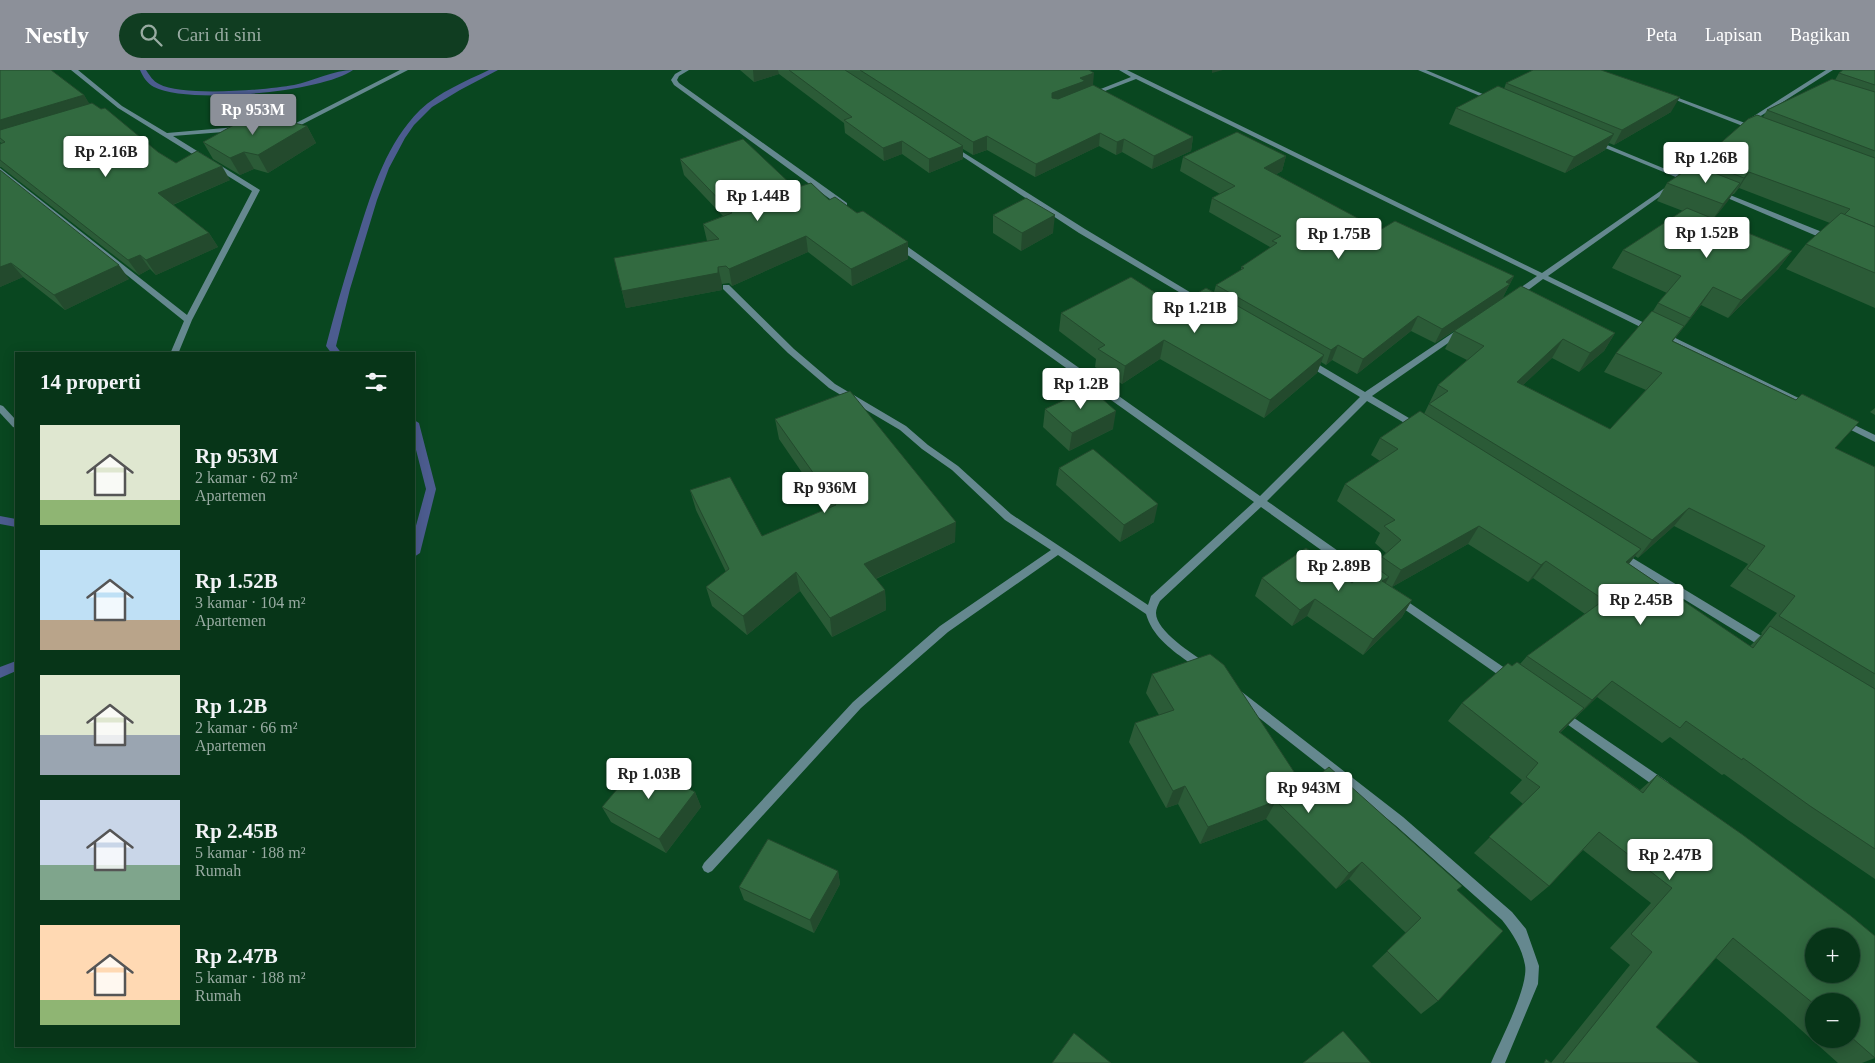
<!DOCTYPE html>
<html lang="id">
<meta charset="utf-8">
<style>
body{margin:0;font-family:Georgia,serif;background:#103d21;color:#f1f3f6;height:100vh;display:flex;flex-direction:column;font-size:19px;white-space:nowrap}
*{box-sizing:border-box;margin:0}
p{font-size:16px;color:#98aba2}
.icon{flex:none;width:28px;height:28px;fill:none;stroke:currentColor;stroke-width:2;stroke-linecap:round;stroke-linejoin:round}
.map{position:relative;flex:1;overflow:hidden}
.details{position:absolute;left:15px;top:282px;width:400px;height:695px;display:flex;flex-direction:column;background:#073518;border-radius:0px;box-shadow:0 2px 12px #0003,0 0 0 1px #285037}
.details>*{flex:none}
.fabs{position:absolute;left:1805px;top:858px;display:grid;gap:10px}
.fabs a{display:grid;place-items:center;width:55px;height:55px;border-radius:50%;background:#073518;box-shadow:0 2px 12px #0003,0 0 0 1px #285037;font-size:25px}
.price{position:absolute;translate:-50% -42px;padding:0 11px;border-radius:5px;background:#fff;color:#222;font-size:16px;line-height:32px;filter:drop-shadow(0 1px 2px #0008)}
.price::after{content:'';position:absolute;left:50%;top:30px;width:15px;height:11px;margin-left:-8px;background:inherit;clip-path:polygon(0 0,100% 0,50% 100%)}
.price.current{background:#8c9099;color:#fff}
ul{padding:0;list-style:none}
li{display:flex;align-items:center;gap:15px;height:125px;padding:0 25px}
li span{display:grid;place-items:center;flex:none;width:140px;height:100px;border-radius:0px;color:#555}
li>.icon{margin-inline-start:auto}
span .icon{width:60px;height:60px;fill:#fffc;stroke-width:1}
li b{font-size:21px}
h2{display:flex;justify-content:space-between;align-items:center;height:60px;padding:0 25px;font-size:21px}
header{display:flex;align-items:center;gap:30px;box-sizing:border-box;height:70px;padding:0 25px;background:#8c9099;color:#fff}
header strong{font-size:24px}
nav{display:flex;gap:28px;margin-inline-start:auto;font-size:18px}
.search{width:350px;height:45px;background:#103d21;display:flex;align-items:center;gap:12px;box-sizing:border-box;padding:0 18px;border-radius:28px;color:#98aba2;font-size:19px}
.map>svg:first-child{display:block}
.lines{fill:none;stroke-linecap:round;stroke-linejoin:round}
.stream{fill:#4c5c8f;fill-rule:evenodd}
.street{fill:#65888f;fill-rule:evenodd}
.wall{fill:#2b5b37;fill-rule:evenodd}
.shaded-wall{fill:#234a2d}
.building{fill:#326a40;stroke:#234a2d;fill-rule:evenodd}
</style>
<header>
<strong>Nestly</strong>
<div class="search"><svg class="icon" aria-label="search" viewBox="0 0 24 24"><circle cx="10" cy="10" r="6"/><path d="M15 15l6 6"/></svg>Cari di sini</div>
<nav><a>Peta</a><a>Lapisan</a><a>Bagikan</a></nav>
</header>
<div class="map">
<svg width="1875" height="993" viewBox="0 0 1875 993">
<rect width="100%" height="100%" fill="#094720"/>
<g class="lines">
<g class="stream">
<path d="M140 0H146C150 6 153 11 159 14 183 27 266 20 294 15 313 11 334 0 353 0 323 22 188 35 154 17 147 13 143 7 140 0Z"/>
<path d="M489 0H498L460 20 432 37 414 55 405 68 389 98 377 130 350 219 336 276 342 284H332L326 276C336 237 347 200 359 162 373 118 387 73 420 40 439 22 466 11 489 0Z"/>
<path d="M414 350 419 353 436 419 420 483 414 487V463L426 419 414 372Z"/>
<path d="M0 446 16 449V457L0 454Z"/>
<path d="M16 591V601L0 608V597Z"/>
</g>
<g class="street">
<path d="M71 0H78L122 36 167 63 236 57 239 59 236 61 173 66 260 120 192 250 178 284H170L184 251 0 103V98L187 245 252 121 118 38Z"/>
<path d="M400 0H408L299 56 285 58 282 56 285 54 296 53Z"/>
<path d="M682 0H689L679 6 677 10 679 13 847 133V137H841L674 15 671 10 675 4Z"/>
<path d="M1119 0H1127L1542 203 1672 113H1676V115L1548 206 1811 334 1812 336 1808 339 1805 338 1543 209 1519 227H1513V223L1537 206 1136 9 1092 26H1088V24L1131 7Z"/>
<path d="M1418 0H1426L1497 30 1492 31Z"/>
<path d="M1826 0H1833L1748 54 1755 57V59L1753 60 1663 25 1668 24 1745 53 1746 51Z"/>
<path d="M1595 70 1692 110 1693 111 1688 112 1593 73 1592 72Z"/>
<path d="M953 76 1085 159 1208 233 1204 235H1201L1079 163 951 79 950 78Z"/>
<path d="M1720 121 1832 166 1833 168 1829 170H1826L1718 124 1716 123Z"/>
<path d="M895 172H901L1260 426 1360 327 1305 294V290H1311L1365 322 1457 260H1463L1464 262 1372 326 1419 354 1420 356 1419 358H1413L1367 331 1267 431 1378 509 1379 512 1378 515H1370L1261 437 1160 531C1158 535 1156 539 1156 543 1156 561 1193 584 1207 594L1208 597 1207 600 1203 602C1197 599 1192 595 1187 591 1169 578 1152 565 1146 544L1058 485 948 562 861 638 712 801 708 803 704 801 702 797 704 793 853 632 940 556 1051 480 1005 450 952 400 922 379 900 360 829 318 788 283 723 219V215H729L794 279 835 314 906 356 928 375 958 396 1011 444 1148 535 1151 526 1254 432 895 176Z"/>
<path d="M0 335 3 336 16 350V358L13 357 0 343Z"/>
<path d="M1842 349 1875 365V372L1839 354 1838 352 1839 350Z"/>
<path d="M1621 481 1773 573 1774 576 1773 579 1769 580 1765 579 1617 488 1616 485 1617 482Z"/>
<path d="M1398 525 1515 605 1516 608 1515 611 1511 613 1507 611 1394 532 1393 529 1394 526Z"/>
<path d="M1238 620 1242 622 1403 747 1512 842 1526 859 1539 896 1538 914 1505 993H1491C1500 971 1529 917 1525 895 1522 878 1513 864 1502 850L1395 755 1234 628 1232 625 1234 622Z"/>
<path d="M1561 639 1668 712 1670 716 1668 720 1664 721 1660 720 1557 647 1555 644 1557 641Z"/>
</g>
</g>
<g class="wall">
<path d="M0 0 84 25 89 34 158 82 176 93 230 110 173 135 209 163 218 177 156 205 150 199 139 205 1 97H0V74H2L0 72Z"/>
<path d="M740 0H1089L1093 15 1193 67 1191 81 1152 99 1122 82 1116 85 1099 76 1035 107 987 80 973 85 963 79V89L929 103 902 84 884 91 845 63 844 53 779 4 754 12Z"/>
<path d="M1843 0H1875V238L1786 199 1806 174 1830 153 1739 118 1734 124H1733L1713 149 1792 181 1778 199 1728 248 1701 235 1673 271 1796 330 1802 324 1859 352 1835 378 1875 397V809L1788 750 1724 704 1722 705 1670 667 1662 673 1597 627 1560 663 1640 720 1657 705 1743 765 1851 846 1875 866V988L1862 993H1838L1781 942 1716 888 1656 957 1699 993H1551L1630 895 1610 878 1651 833 1583 780 1549 816 1531 831 1474 783 1523 734 1510 723 1522 710 1448 651 1462 633 1508 593 1512 596 1517 592 1520 594 1527 586 1585 544 1533 508 1528 512 1468 474 1392 517 1412 530 1402 547 1363 585 1307 546 1292 556 1255 526 1262 508 1306 478 1352 513 1373 495 1376 497 1382 487 1386 483 1375 473 1380 463 1337 431 1345 414 1380 391 1371 385 1380 368 1420 341 1424 344 1438 315 1467 290 1445 279 1454 261 1435 273 1411 261 1357 304 1332 290 1326 295 1321 292 1317 303 1264 348 1160 289 1122 314 1095 297 1096 289 1059 261 1061 243 1131 207 1176 236 1206 218 1214 222 1216 215 1241 200V197L1270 178V177L1209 142 1212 128 1220 124 1180 101 1183 87 1237 62 1286 86 1282 101 1275 105 1380 160 1395 151 1514 206 1502 229 1521 216 1615 263 1604 281 1579 302 1552 288 1523 315 1610 359 1646 320 1604 302 1616 283 1652 241H1653L1658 233 1667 223 1612 198 1623 180 1683 141 1657 131 1667 113 1694 95 1697 96 1700 91 1748 49 1757 45 1763 47 1767 40 1832 9 1835 10 1839 3ZM1674 456 1748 494 1730 516 1777 543 1761 563 1762 564 1750 576 1629 494 1635 486 1638 488ZM1814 866H1851V904H1814ZM1814 931H1851V969H1814Z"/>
<path d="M1605 1 1671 42 1614 75 1609 73 1605 80 1565 103 1449 54 1456 38 1504 19 1506 13Z"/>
<path d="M307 56 316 73 268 103 254 99 240 105 213 89 203 72Z"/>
<path d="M680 89 795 118 829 130 908 189 852 216 808 182 732 216 729 213 722 214V220L626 238 622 221 707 171 703 154 723 146 684 105Z"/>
<path d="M0 100 129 209 65 240 23 207 0 217Z"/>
<path d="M993 145 1053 163 1021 181 993 163Z"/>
<path d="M1875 338V345L1870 342Z"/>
<path d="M1045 339 1113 359 1069 381 1043 357Z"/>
<path d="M775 349 955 472 876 509 885 520 886 540 832 567 800 521 747 565 712 536 706 517 726 502 696 440 690 420 762 466 827 439 779 369Z"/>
<path d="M1059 398 1154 452 1120 472 1056 415Z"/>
<path d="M1152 604 1304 717 1458 820 1438 931 1421 944 1372 896 1406 863 1349 809 1336 819 1266 749 1200 774 1178 734 1166 738 1129 672 1135 653 1159 645 1146 623Z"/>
<path d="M695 722 701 737 666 783 611 752 602 737Z"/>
<path d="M838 801 840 814 814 863 744 830 739 817Z"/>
</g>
<g class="shaded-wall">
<path d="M753 0H778L779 4 754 12Z"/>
<path d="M1212 0H1223L1212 3Z"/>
<path d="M1094 3 1093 15 1051 36 1052 23 1080 8Z"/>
<path d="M84 25 94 41 0 68V50Z"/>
<path d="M1680 27 1671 42 1614 75 1622 60Z"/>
<path d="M307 56 316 73 268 103 258 85Z"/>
<path d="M1100 63 1099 76 1035 107 1036 94Z"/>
<path d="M1614 64 1605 80 1565 103 1574 87Z"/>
<path d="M987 66V80L973 85V72Z"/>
<path d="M1193 67 1191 81 1152 99 1154 86Z"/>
<path d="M1124 69 1122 82 1116 85 1117 72Z"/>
<path d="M902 71V84L884 91 883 78Z"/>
<path d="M963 76V89L929 103V89Z"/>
<path d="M244 82 254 99 240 105 230 88Z"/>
<path d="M1286 86 1282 101 1260 113 1264 98Z"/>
<path d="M222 96 230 110 167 137 158 123Z"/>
<path d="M1749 102 1739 118 1734 124 1744 108Z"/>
<path d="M1740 113 1728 131 1712 151 1723 134Z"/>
<path d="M1055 145 1053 163 1021 181 1022 163Z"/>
<path d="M209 163 218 177 156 205 146 190Z"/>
<path d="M806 166 808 182 732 216 729 199Z"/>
<path d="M908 172V189L852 216 851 199Z"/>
<path d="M1792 181 1778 199 1728 248 1741 230Z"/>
<path d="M140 185 150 199 139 205 128 190Z"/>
<path d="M11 193 23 207 0 217V197Z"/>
<path d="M119 195 129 209 65 240 54 225Z"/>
<path d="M718 197 722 214V220L626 238 622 221Z"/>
<path d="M1514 206 1502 229 1435 273 1442 259Z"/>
<path d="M1713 217 1701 235 1677 266 1690 248Z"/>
<path d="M1418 246 1411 261 1357 304 1363 289Z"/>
<path d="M1615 263 1604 281 1579 302 1590 283Z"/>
<path d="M1563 269 1552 288 1507 330 1517 312Z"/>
<path d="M1164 270 1160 289 1122 314 1125 296Z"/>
<path d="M1338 275 1332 290 1326 295 1331 280Z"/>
<path d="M1324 285 1317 303 1264 348 1270 330Z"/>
<path d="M1116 341 1113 359 1069 381 1072 363Z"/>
<path d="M1158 434 1154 452 1120 472 1124 455Z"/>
<path d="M1689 438 1674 456 1638 488 1652 470Z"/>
<path d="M956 452 955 472 866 513 864 494Z"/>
<path d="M1479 456 1468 474 1392 517 1401 500Z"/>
<path d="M1641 479 1627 496 1626 492Z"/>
<path d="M1546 491 1533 508 1528 512 1541 495Z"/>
<path d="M796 502 800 521 747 565 743 546Z"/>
<path d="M1389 507 1380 524 1382 511Z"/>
<path d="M885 520 886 540 832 567 830 548Z"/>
<path d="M1315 529 1307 546 1292 556 1300 540Z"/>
<path d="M1412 530 1402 547 1363 585 1373 569Z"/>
<path d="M1612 611 1597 627 1577 646 1592 630Z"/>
<path d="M1584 638 1567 656 1543 680 1559 662Z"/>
<path d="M1185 716 1178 734 1166 738 1173 721Z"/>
<path d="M695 722 701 737 666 783 659 769Z"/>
<path d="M1276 731 1266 749 1200 774 1208 757Z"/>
<path d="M1362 792 1349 809 1336 819 1349 803Z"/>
<path d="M838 801 840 814 814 863 810 850Z"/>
</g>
<g class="building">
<path d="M0 0H51L84 25 0 50Z"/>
<path d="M789 0H845L963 76 929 89 902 71 883 78 844 50 852 47Z"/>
<path d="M860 0H1089L1094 3 1080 8 1085 11 1052 23V28L1058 29 1093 15 1193 67 1154 86 1124 69 1117 72 1100 63 1036 94 987 66 973 72Z"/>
<path d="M1533 0H1601L1680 27 1622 60 1506 13Z"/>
<path d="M1843 0H1875V15L1839 3Z"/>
<path d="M1832 9 1875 22V81L1767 40Z"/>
<path d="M1498 16 1614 64 1574 87 1456 38Z"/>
<path d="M92 33 101 39 105 38 158 82 176 93 197 81 222 96 158 123 209 163 146 190 140 185 128 190 0 90V74L5 72 0 68V60Z"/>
<path d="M254 44 307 56 258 85 244 82 230 88 203 72Z"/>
<path d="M1757 45 1875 88V157L1844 145 1850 139 1749 102 1744 108 1700 91 1748 49Z"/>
<path d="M1237 62 1286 86 1264 98 1380 160 1395 151 1514 206 1506 212 1510 214 1442 259 1418 246 1363 289 1338 275 1331 280 1216 215 1244 198 1241 197 1277 173 1272 171 1281 166 1212 128 1235 116 1183 87Z"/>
<path d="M743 69 795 118 811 113 829 130 835 127 857 143 863 141 908 172 851 199 806 166 729 199 726 196 718 197V203L622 221 614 188 719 169 703 154 732 143 680 89Z"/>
<path d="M1694 95 1740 113 1723 134 1667 113Z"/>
<path d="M0 100 119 195 54 225 11 193 0 197Z"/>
<path d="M1026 128 1055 145 1022 163 993 145Z"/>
<path d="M1687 138 1792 181 1741 230 1713 217 1690 248 1658 233 1681 206 1623 180Z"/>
<path d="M1841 143 1875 157V203L1806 174Z"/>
<path d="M1131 207 1176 236 1206 218 1324 285 1270 330 1164 270 1125 296 1098 279 1105 275 1061 243Z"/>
<path d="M1521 216 1615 263 1590 283 1563 269 1517 312 1610 359 1662 303 1616 283 1652 241 1684 256 1672 271 1796 330 1802 324 1859 352 1835 378 1875 397V604L1779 546 1795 526 1747 499 1765 476 1689 438 1652 470 1429 334 1448 321 1438 315 1484 276 1454 261Z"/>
<path d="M1090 318 1116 341 1072 363 1045 339Z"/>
<path d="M850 321 956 452 864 494 885 520 830 548 796 502 743 546 706 517 729 499 690 420 730 407 762 466 836 435 775 349Z"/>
<path d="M1420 341 1641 479 1626 492 1753 578 1770 556 1875 619V779L1810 736 1743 688 1742 690 1686 651 1680 658 1612 611 1592 630 1527 586 1604 530 1546 491 1541 495 1479 456 1401 500 1382 487 1401 470 1384 456 1395 450 1345 414 1398 379 1380 368Z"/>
<path d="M1093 379 1158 434 1124 455 1059 398Z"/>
<path d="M1306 478 1352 513 1373 495 1389 507 1382 511 1412 530 1373 569 1315 529 1300 540 1262 508Z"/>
<path d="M1210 584 1224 595 1304 717 1329 697 1462 816 1457 820 1503 861 1438 931 1387 881 1421 848 1362 792 1349 803 1276 731 1208 757 1185 716 1173 721 1135 653 1174 640 1152 604Z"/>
<path d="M1517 592 1584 638 1559 662 1643 723 1657 705 1743 765 1851 846 1875 866V988L1851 967V931H1814V934L1733 868 1656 957 1699 993H1563L1652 882 1631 864 1672 818 1599 762 1549 816 1489 767 1540 717 1526 707 1538 693 1462 633 1508 593 1512 596ZM1814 866H1851V904H1814Z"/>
<path d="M640 692 695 722 659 769 602 737Z"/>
<path d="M768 769 838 801 810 850 739 817Z"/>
<path d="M1343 961 1371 993H1303Z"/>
<path d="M1074 963 1111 993H1052Z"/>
<path d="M1546 989 1551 993H1544Z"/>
</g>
</svg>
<div class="fabs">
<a>+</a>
<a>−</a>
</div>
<b class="price current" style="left:253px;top:66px">Rp 953M</b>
<b class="price" style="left:106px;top:108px">Rp 2.16B</b>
<b class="price" style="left:1706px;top:114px">Rp 1.26B</b>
<b class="price" style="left:758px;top:152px">Rp 1.44B</b>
<b class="price" style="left:1707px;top:189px">Rp 1.52B</b>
<b class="price" style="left:1339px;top:190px">Rp 1.75B</b>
<b class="price" style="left:1195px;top:264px">Rp 1.21B</b>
<b class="price" style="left:1081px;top:340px">Rp 1.2B</b>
<b class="price" style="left:825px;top:444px">Rp 936M</b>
<b class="price" style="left:1339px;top:522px">Rp 2.89B</b>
<b class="price" style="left:1641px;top:556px">Rp 2.45B</b>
<b class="price" style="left:649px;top:730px">Rp 1.03B</b>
<b class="price" style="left:1309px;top:744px">Rp 943M</b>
<b class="price" style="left:1670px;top:811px">Rp 2.47B</b>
<section class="details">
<h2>14 properti<svg class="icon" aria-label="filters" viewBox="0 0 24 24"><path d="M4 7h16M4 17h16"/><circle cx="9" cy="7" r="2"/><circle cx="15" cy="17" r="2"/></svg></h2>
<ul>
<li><span style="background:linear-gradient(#dfe7d0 75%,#8fb573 0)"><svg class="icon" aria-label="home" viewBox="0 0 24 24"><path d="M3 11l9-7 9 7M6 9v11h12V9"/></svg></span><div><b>Rp 953M</b><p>2 kamar · 62 m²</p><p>Apartemen</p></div></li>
<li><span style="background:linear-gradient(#bfe0f5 70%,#b9a48a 0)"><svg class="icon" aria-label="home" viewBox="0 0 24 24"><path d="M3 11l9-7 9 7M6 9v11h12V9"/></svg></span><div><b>Rp 1.52B</b><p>3 kamar · 104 m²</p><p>Apartemen</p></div></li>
<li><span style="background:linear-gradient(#dfe7d0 60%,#9aa5b1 0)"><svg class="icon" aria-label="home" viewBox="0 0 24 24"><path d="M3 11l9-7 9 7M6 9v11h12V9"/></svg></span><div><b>Rp 1.2B</b><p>2 kamar · 66 m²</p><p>Apartemen</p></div></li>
<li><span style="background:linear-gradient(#c9d6e8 65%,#7fa58c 0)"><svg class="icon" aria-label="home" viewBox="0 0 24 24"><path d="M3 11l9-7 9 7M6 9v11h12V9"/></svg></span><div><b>Rp 2.45B</b><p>5 kamar · 188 m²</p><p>Rumah</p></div></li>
<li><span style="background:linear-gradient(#ffd9b3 75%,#8fb573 0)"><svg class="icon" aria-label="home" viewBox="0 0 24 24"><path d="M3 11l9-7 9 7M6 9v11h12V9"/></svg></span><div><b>Rp 2.47B</b><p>5 kamar · 188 m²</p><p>Rumah</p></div></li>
</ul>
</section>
</div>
